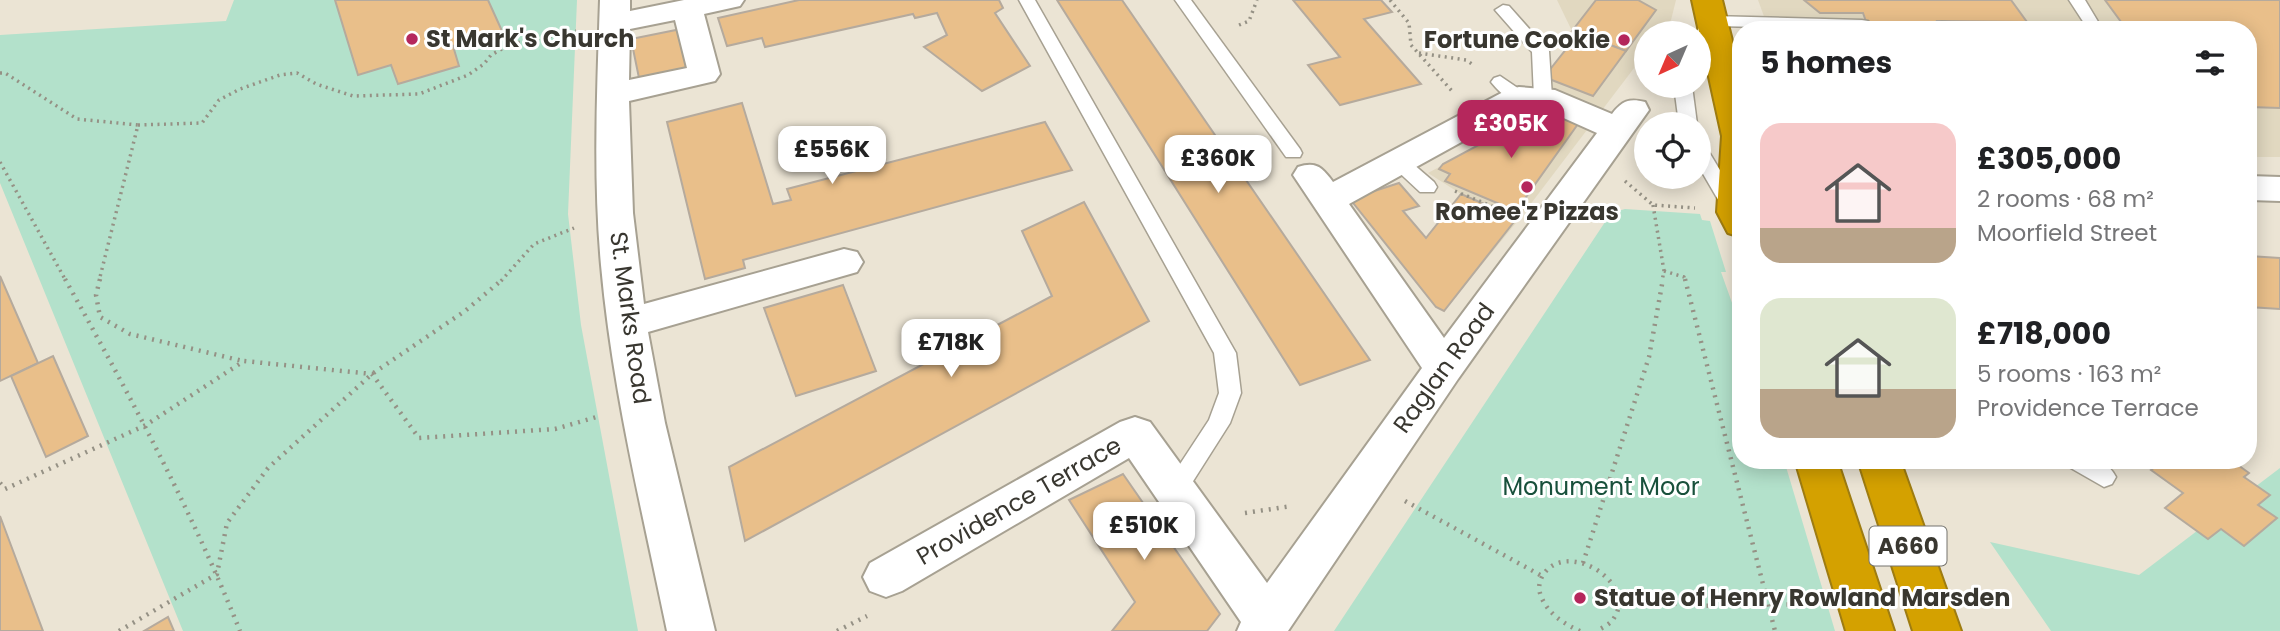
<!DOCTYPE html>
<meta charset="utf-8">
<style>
body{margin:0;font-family:Poppins,sans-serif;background:#f2f2f2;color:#202124;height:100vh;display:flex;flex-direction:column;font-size:26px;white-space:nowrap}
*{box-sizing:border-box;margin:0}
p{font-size:23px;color:#757577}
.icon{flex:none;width:38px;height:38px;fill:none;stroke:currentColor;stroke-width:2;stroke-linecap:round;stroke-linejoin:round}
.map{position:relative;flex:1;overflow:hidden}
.drawer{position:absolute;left:1732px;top:21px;width:525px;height:448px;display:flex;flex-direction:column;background:#fff;border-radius:28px;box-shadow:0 4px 18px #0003}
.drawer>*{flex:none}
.needle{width:46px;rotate:224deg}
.buttons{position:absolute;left:1634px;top:21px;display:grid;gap:14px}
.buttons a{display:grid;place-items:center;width:77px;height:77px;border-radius:50%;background:#fff;box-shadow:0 4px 18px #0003;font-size:35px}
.price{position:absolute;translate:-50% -60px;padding:0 16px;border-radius:14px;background:#fff;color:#222;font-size:23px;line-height:46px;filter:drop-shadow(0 2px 4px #0008)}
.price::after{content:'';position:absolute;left:50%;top:42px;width:21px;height:16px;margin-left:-10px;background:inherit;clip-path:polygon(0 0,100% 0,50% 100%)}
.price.on{background:#b5275c;color:#fff}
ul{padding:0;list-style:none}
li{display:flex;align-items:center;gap:21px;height:175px;padding:0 28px}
li span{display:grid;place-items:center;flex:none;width:196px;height:140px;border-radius:21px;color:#555}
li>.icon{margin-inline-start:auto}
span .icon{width:84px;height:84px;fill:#fffc;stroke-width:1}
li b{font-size:30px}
h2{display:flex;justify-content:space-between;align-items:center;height:84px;padding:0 28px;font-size:30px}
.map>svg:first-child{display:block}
.built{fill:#e1d8c0}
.green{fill:#b3e1cb}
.building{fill:#e9bf8a;stroke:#b5aa9d;stroke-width:2}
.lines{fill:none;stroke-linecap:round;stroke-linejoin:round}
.lane-casing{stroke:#a7a192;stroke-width:3}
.street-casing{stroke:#a7a192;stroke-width:4}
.secondary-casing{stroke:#a7a192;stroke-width:4}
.highway-casing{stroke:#9e7c11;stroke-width:4}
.path-far1{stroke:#959185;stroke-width:3.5;stroke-dasharray:2 4.5;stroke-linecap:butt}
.path{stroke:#959185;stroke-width:4.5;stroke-dasharray:2 6;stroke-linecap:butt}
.lane{fill:#fff;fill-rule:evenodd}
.street{fill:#fff;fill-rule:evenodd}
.secondary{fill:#fff;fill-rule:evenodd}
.highway{fill:#d4a100;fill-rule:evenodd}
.poi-dot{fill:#b5275c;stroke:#fff;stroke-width:2.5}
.labels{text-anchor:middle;stroke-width:6;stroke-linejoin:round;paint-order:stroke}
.shield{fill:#fff;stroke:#74736e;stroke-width:2}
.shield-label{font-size:23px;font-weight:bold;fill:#393730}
.poi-label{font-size:24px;font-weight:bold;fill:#393730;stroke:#fff;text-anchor:start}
.street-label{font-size:24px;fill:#393730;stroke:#fff}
.park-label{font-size:24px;fill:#18503b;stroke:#fff}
</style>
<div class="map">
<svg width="2280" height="631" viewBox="0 0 2280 631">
<rect width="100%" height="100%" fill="#ebe4d4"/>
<g class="built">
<path d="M1557 0H1676L1671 20 1661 33H1647V51L1520 218 1444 311 1436 307 1404 266 1461 194 1428 173 1544 110V77L1578 33 1572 31Z"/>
<path d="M1758 0H2280V157H2249V30H1769Z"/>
</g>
<g class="green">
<path d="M234 0H577L568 214 581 325 638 631H183L0 183V35L226 21Z"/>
<path d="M1625 209 1700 214 1702 220 1710 221 1726 272H1721L1741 328V460H1784L1835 631H1334L1611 213Z"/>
<path d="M2280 468V631H2051L1990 542 2139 575Z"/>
</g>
<g class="building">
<path d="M335 0H488L502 31 453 46 459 66 398 84 391 65 358 75Z"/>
<path d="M799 0H999L1003 8 995 13 1030 66 982 91 924 47 947 35 937 13 915 18 913 14 765 47 762 38 727 46 718 18Z"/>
<path d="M1057 0H1122L1370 360 1300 385Z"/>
<path d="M1293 0H1381L1392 12 1364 19 1421 84 1340 105 1308 65 1340 57Z"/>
<path d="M1596 0H1638L1656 10 1626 51 1572 31Z"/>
<path d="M1804 0H2011L2027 22 1937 21 1940 30H1869L1863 13H1820Z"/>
<path d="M2105 0H2280V108L2249 107V30H2127Z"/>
<path d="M681 29 690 67 639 78 631 39Z"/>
<path d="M1579 33 1626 51 1593 96 1544 77Z"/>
<path d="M742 103 773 204 791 200 787 189 1045 122 1072 170 743 260 745 268 705 279 667 122Z"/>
<path d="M1544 110 1578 124 1516 211 1445 181 1450 174 1439 169 1443 164Z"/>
<path d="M1399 183 1419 206 1403 211 1426 238 1461 194 1517 218 1444 311 1436 307 1350 199Z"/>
<path d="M1084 202 1149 321 745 541 729 467 1052 296 1022 231Z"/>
<path d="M2249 256 2280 258V309L2249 307Z"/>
<path d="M0 276 38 363 0 381Z"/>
<path d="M843 285 876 371 796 396 764 308Z"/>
<path d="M53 356 88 436 46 457 11 376Z"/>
<path d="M2164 460H2231L2249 473 2244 477 2270 495 2258 505 2277 518 2244 546 2221 529 2208 539 2165 508 2183 493 2151 470Z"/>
<path d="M1123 474 1220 614 1207 631H1112L1135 602 1069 500Z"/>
<path d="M0 516 43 631H0Z"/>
<path d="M168 617 174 631H144Z"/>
</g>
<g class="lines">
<defs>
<g id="lane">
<path d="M1019 0H1035L1236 353 1241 393 1230 423 1183 497 1175 500 1167 497 1163 490 1209 420 1219 393 1214 353Z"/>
<path d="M1175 0H1191L1300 149 1302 153 1300 157H1286Z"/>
<path d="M2069 0H2085L2103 30H1933L1936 23 1942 22 2000 25 2008 29 2016 25 2084 23Z"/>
<path d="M1503 5 1509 6 1549 51 1552 97 1549 101 1543 103 1534 97 1532 52 1495 10Z"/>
<path d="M1711 16 1862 20 1868 21 1875 30 1717 26 1705 47 1699 48V33H1696L1705 17Z"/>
<path d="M1500 76 1525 93 1528 97 1525 101C1512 105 1499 92 1491 82L1494 78Z"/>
<path d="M1674 86H1692L1697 124H1679Z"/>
<path d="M1699 145 1706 147 1741 205V215H1727L1699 167Z"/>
<path d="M1398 155 1405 157 1434 182 1437 187 1434 192H1420L1391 165 1389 161 1391 157Z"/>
<path d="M2066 460C2085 460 2106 457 2116 477L2112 484 2104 487 2069 467Z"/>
</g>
<g id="street">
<path d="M600 0H630V11L684 0H744L740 6 704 14 720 74 715 81 629 101 633 213 644 304 844 249 857 252 863 262 857 272 648 332 665 423 715 631H667C642 510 612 389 601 265 593 177 597 89 600 0ZM675 20 687 68 629 80 630 29Z"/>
<path d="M1519 87 1555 90 1612 114C1622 101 1629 98 1645 102L1649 110 1458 379 1288 631H1237L1241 622 1129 458 902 591 886 597 870 591 863 577 870 563 1120 422 1135 417 1150 422 1267 583 1422 368 1293 175 1298 167C1316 161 1322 167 1333 182L1507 90ZM1525 107H1539L1597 133 1444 338 1349 204Z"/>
</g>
<path id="secondary" d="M2249 176 2280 177V201L2249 200Z"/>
<g id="highway">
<path d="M1692 0H1722L1741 77V237L1728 233 1717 212 1722 136Z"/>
<path d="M1795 460H1837L1894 631H1846Z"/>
<path d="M1858 460H1900L1961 631H1913Z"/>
</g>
</defs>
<use href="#lane" class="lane-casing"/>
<use href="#street" class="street-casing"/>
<use href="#secondary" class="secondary-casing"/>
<use href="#highway" class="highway-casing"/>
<g class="path-far1">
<path d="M1390 0 1409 23 1411 45 1452 91"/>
<path d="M1239 25 1249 21 1257 0"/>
<path d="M1419 53 1466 60 1475 66"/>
<path d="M0 73H5L77 119 138 125 99 281"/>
<path d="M138 125 202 123 219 100 240 89 280 75 297 73 316 84 353 96 419 94 468 75 484 64 491 55 511 44 576 31"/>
<path d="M0 162 66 281"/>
<path d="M1625 181 1653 205 1695 208"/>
<path d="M1455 191 1508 213"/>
<path d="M1653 205 1664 271 1662 281"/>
<path d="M1664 271 1684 277 1685 281"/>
<path d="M501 281 534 244 574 228"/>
</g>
<g class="path">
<path d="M65 279C129 394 191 509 240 631"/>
<path d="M100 279 96 295 100 317 130 334 243 361"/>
<path d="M1685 279 1775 631"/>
<path d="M0 483 5 489 146 425 244 361 372 374 419 438 555 429 600 416"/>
<path d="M1405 501 1542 576"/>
<path d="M1245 513 1292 506"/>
<path d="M1583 563 1649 357 1663 279"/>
<path d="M1619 597 1697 606 1813 604"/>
<path d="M119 631 217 574 227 523 268 468 372 374 465 311 503 279"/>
<path d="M837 631 867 616"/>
<path d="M1580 631C1564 624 1547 613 1541 596 1537 587 1540 578 1546 571 1572 542 1637 584 1614 618 1611 624 1603 627 1597 631"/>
</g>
<use href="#lane" class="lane"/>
<use href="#street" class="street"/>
<use href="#secondary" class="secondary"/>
<use href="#highway" class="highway"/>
</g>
<g class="poi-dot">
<circle cx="412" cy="39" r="7"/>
<circle cx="1624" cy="40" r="7"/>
<circle cx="1527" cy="187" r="7"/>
<circle cx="1580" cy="598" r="7"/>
</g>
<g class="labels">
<rect class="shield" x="1869.5" y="526.5" width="77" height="39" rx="5"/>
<g class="shield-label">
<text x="1908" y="554">A660</text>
</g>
<g class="poi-label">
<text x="426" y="47">St Mark's Church</text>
<text x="1610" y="48" text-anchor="end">Fortune Cookie</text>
<text x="1527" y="220" text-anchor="middle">Romee'z Pizzas</text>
<text x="1594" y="606">Statue of Henry Rowland Marsden</text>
</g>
<g class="street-label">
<text transform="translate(630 318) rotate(82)" y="8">St. Marks Road</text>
<text transform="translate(1444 368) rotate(-54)" y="8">Raglan Road</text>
<text transform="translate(1019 501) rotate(-30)" y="8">Providence Terrace</text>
</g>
<g class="park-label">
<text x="1601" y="495">Monument Moor</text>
</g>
</g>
</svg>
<div class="buttons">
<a><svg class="needle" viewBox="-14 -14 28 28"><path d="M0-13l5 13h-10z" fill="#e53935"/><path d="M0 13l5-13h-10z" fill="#757577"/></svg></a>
<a><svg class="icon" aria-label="locate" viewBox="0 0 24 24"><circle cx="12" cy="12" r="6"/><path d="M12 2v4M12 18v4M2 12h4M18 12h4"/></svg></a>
</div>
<b class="price on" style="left:1511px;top:160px">£305K</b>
<b class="price" style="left:832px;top:186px">£556K</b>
<b class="price" style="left:1218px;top:195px">£360K</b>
<b class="price" style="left:951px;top:379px">£718K</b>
<b class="price" style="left:1144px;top:562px">£510K</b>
<section class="drawer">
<h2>5 homes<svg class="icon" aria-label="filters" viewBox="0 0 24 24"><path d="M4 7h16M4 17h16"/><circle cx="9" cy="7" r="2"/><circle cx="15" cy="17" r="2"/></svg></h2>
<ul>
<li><span style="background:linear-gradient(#f6c9c9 75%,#b9a48a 0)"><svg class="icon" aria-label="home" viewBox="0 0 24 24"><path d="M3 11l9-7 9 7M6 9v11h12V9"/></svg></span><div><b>£305,000</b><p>2 rooms · 68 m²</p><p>Moorfield Street</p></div></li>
<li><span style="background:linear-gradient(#dfe7d0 65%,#b9a48a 0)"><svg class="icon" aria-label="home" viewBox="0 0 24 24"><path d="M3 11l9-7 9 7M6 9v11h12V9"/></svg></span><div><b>£718,000</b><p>5 rooms · 163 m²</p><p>Providence Terrace</p></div></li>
</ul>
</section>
</div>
